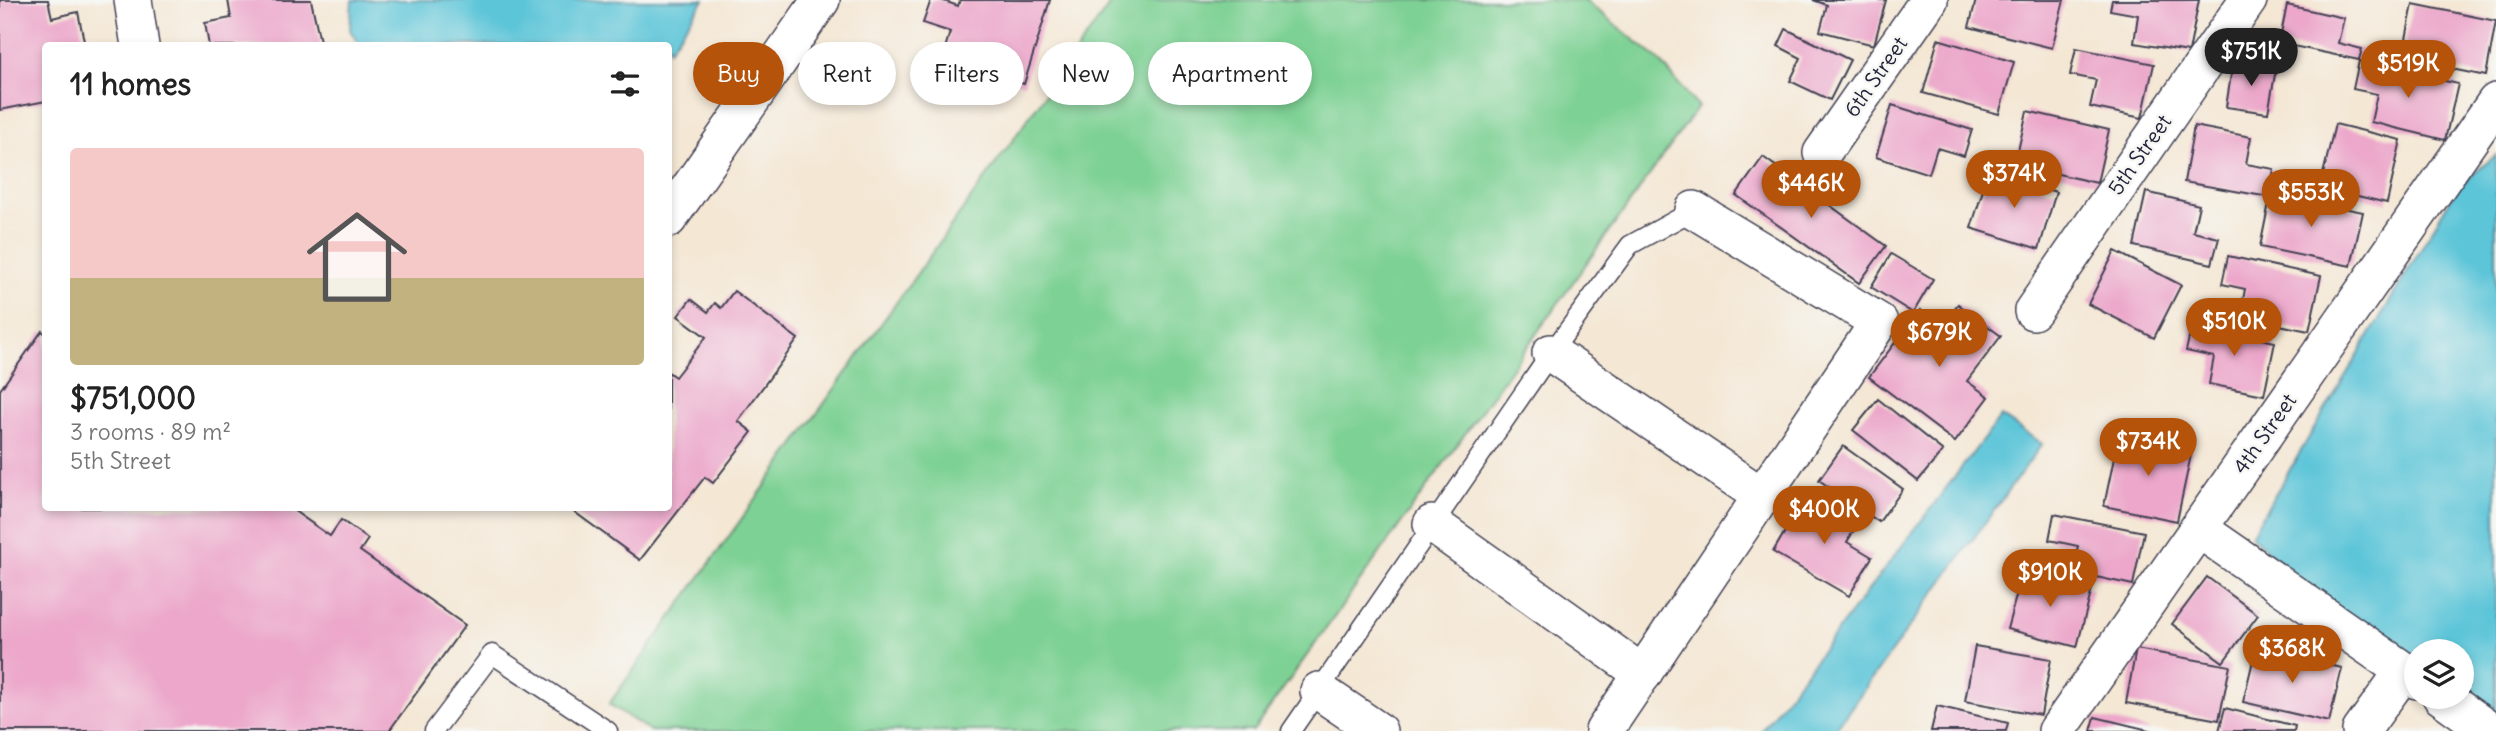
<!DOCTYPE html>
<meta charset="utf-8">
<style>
body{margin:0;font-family:Delius,sans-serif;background:#f6f6f6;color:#222;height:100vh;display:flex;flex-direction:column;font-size:26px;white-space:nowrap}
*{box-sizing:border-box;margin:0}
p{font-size:23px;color:#767676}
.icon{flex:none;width:38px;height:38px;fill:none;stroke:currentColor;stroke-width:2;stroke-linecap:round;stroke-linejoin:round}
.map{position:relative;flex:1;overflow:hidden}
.sheet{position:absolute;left:42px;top:42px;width:630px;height:469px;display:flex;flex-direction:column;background:#fff;border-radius:7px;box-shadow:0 4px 10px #0003}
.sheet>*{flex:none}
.banner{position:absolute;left:693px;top:42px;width:665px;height:63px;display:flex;gap:14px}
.buttons{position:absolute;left:2404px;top:639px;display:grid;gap:14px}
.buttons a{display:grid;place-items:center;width:70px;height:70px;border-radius:50%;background:#fff;box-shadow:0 4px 10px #0003;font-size:35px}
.price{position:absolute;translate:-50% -60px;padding:0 16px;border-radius:24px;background:#b45309;color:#fff;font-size:23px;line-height:46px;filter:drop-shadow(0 2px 4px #0008)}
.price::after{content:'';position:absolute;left:50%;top:42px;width:21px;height:16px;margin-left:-10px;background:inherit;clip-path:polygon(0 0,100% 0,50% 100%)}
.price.selected{background:#222;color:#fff}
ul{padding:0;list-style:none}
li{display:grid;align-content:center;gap:14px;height:371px;padding:0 28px}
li+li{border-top:2px solid #e0e0e0}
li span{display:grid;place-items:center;height:217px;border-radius:7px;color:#555}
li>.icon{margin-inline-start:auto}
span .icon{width:126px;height:126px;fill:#fffc;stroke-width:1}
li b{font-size:30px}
h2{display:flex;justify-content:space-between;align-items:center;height:84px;padding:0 28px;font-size:30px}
.chip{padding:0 24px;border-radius:32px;background:#fff;box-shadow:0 4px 10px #0003;font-size:24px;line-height:63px}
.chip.selected{background:#b45309;color:#fff}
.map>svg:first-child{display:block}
.green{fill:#7ed194;stroke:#507a68;stroke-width:2}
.water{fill:#5cc5d8;stroke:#3f748a;stroke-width:2}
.building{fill:#eca7ca}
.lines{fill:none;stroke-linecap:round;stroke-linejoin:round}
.lane-casing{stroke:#424052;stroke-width:21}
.street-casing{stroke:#424052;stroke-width:40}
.lane{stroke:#fff;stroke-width:18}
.street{stroke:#fff;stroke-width:37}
.labels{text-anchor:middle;stroke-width:5;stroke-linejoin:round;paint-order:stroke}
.street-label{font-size:21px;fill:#22223b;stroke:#f6f6f2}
</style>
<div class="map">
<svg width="2496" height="731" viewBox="0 0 2496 731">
<rect width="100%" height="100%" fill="#f6f6f2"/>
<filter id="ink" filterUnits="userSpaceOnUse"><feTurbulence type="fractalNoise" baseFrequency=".0143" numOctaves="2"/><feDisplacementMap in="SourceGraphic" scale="14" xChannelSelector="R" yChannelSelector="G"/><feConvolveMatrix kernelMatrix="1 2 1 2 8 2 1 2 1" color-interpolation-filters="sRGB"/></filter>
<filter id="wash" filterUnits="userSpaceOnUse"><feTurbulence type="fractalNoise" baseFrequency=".00686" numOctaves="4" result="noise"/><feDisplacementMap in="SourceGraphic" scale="28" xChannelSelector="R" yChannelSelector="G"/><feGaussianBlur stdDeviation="1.57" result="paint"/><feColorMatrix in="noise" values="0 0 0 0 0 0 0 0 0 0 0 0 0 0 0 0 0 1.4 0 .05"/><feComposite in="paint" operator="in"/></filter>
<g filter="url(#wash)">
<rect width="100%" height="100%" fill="#f4e7d4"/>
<path class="green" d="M1113 0H1585L1659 60 1698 107 1253 731H650L609 704Z"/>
<g class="water">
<path d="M352 0H704L669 50 668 46 359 45 350 30Z"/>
<path d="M2496 155V728L2462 696V651H2417V677L2354 636 2251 535 2457 188Z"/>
<path d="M2001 416 2042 444 1834 731H1761Z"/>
</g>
<g id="blocks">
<g class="building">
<path d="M0 0H48L52 18 78 12 85 46H46V101L0 110Z"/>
<path d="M228 0H311L321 46H209L205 23 231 18Z"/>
<path d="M931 0H941L958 6 960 0H1050L1024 84 942 58 950 32 923 23Z"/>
<path d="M1813 0H1886L1874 45 1820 31 1827 5Z"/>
<path d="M1976 0H2064L2052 48 1969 27Z"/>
<path d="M2112 0H2199L2189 52 2134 43 2138 15 2110 10Z"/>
<path d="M2413 4 2496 21 2486 76 2402 59Z"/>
<path d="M2287 5 2344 18 2338 43 2362 49 2359 60 2279 43Z"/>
<path d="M1786 29 1850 60 1830 100 1790 81 1801 58 1778 46Z"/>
<path d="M1938 39 2014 62 1999 114 1923 93Z"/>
<path d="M2076 48 2154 64 2142 118 2090 107 2096 80 2070 75Z"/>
<path d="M2359 61 2458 84 2445 140 2371 122 2377 94 2353 89Z"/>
<path d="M2233 62 2276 69 2268 113 2226 107Z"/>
<path d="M1892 105 1972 130 1964 156 1937 148 1929 174 1876 157Z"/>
<path d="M2027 111 2109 130 2097 183 2015 164Z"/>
<path d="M2335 124 2401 140 2387 203 2320 187Z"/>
<path d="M2194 126 2251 137 2246 164 2274 169 2269 197 2184 182Z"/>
<path d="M1763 157 1886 246 1859 283 1736 195Z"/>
<path d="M1989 171 2056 192 2039 249 1971 228Z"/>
<path d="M2146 192 2199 205 2193 232 2219 238 2212 264 2134 246Z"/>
<path d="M2271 193 2363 212 2351 266 2260 247Z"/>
<path d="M2115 251 2181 285 2154 338 2088 304Z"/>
<path d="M1891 254 1933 279 1913 313 1871 287Z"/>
<path d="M2228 256 2321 276 2309 331 2240 317 2245 289 2222 284Z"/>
<path d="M734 291 798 339 738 421 752 432 713 483 705 477 640 560 569 508H668V372L675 377 706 337 678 316 691 299 708 312 715 303 721 308Z"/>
<path d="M1958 304 2001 336 1967 381 1989 397 1955 442 1869 377 1920 310 1941 326Z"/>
<path d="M2192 325 2275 342 2264 395 2209 384 2214 357 2186 351Z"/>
<path d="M42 331 46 334V508H290L330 536 341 520 368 539 360 551 465 625 389 731H0V390Z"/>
<path d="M1878 399 1943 451 1918 481 1853 430Z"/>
<path d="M2119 434 2192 450 2177 521 2104 506Z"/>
<path d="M1843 446 1903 489 1879 522 1819 480Z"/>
<path d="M1807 494 1858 523 1847 542 1872 557 1849 596 1773 552Z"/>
<path d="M2054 514 2144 532 2133 585 2073 572 2078 546 2049 540Z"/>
<path d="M2023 571 2092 589 2077 647 2007 629Z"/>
<path d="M2207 577 2258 615 2223 662 2172 624Z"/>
<path d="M1975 646 2051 659 2041 715 1965 701Z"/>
<path d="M2256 648 2342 668 2329 722 2243 702Z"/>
<path d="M2136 649 2230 666 2219 720 2126 703Z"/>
<path d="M1937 706 2008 723 2006 731H1931Z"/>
<path d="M2225 708 2295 726 2294 731H2219Z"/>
<path d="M2095 717 2149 730 2148 731H2091Z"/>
</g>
</g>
</g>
<g filter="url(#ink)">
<use href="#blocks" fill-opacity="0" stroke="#424052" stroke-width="2"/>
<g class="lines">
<defs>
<g id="lane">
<path d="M434 731 492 654 608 731"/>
<path d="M1291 731 1551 353 1630 245 1694 210"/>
</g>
<g id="street">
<path d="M133 0 140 46"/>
<path d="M1822 153 1929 0"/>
<path d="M668 219 821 0"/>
<path d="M2033 311 2248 0"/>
<path d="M1551 353 1763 497"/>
<path d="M1432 524 1643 674"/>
<path d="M2199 529 2417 680"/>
<path d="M1319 691 1378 731"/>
<path d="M2441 696 2490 731"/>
<path d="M1604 731 1879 322 1694 210"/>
<path d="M2057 731 2496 102"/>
<path d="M2361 731 2404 671"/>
</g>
</defs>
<use href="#lane" class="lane-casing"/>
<use href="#street" class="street-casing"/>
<use href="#lane" class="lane"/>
<use href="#street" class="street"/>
</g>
</g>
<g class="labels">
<g class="street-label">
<text transform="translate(1876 77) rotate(-55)" y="7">6th Street</text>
<text transform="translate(2140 155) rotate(-55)" y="7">5th Street</text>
<text transform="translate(2265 434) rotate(-55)" y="7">4th Street</text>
</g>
</g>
</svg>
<div class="buttons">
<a><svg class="icon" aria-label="layers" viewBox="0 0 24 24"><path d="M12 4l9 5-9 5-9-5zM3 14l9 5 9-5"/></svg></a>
</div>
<b class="price selected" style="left:2251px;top:88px">$751K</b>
<b class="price" style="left:2408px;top:100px">$519K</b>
<b class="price" style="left:2014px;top:210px">$374K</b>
<b class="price" style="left:1811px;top:220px">$446K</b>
<b class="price" style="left:2311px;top:229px">$553K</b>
<b class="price" style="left:2234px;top:358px">$510K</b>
<b class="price" style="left:1939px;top:369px">$679K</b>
<b class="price" style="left:2148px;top:478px">$734K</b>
<b class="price" style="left:1824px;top:546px">$400K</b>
<b class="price" style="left:2050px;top:609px">$910K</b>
<b class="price" style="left:2292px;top:685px">$368K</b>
<div class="banner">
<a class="chip selected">Buy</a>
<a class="chip">Rent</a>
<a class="chip">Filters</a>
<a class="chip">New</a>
<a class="chip">Apartment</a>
</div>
<section class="sheet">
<h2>11 homes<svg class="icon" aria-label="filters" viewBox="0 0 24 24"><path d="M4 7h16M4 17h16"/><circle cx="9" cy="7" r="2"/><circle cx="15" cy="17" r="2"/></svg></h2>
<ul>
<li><span style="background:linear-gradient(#f6c9c9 60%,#c2b280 0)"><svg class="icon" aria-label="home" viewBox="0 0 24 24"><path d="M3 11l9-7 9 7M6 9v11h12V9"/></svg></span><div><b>$751,000</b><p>3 rooms · 89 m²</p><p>5th Street</p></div></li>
</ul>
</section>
</div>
